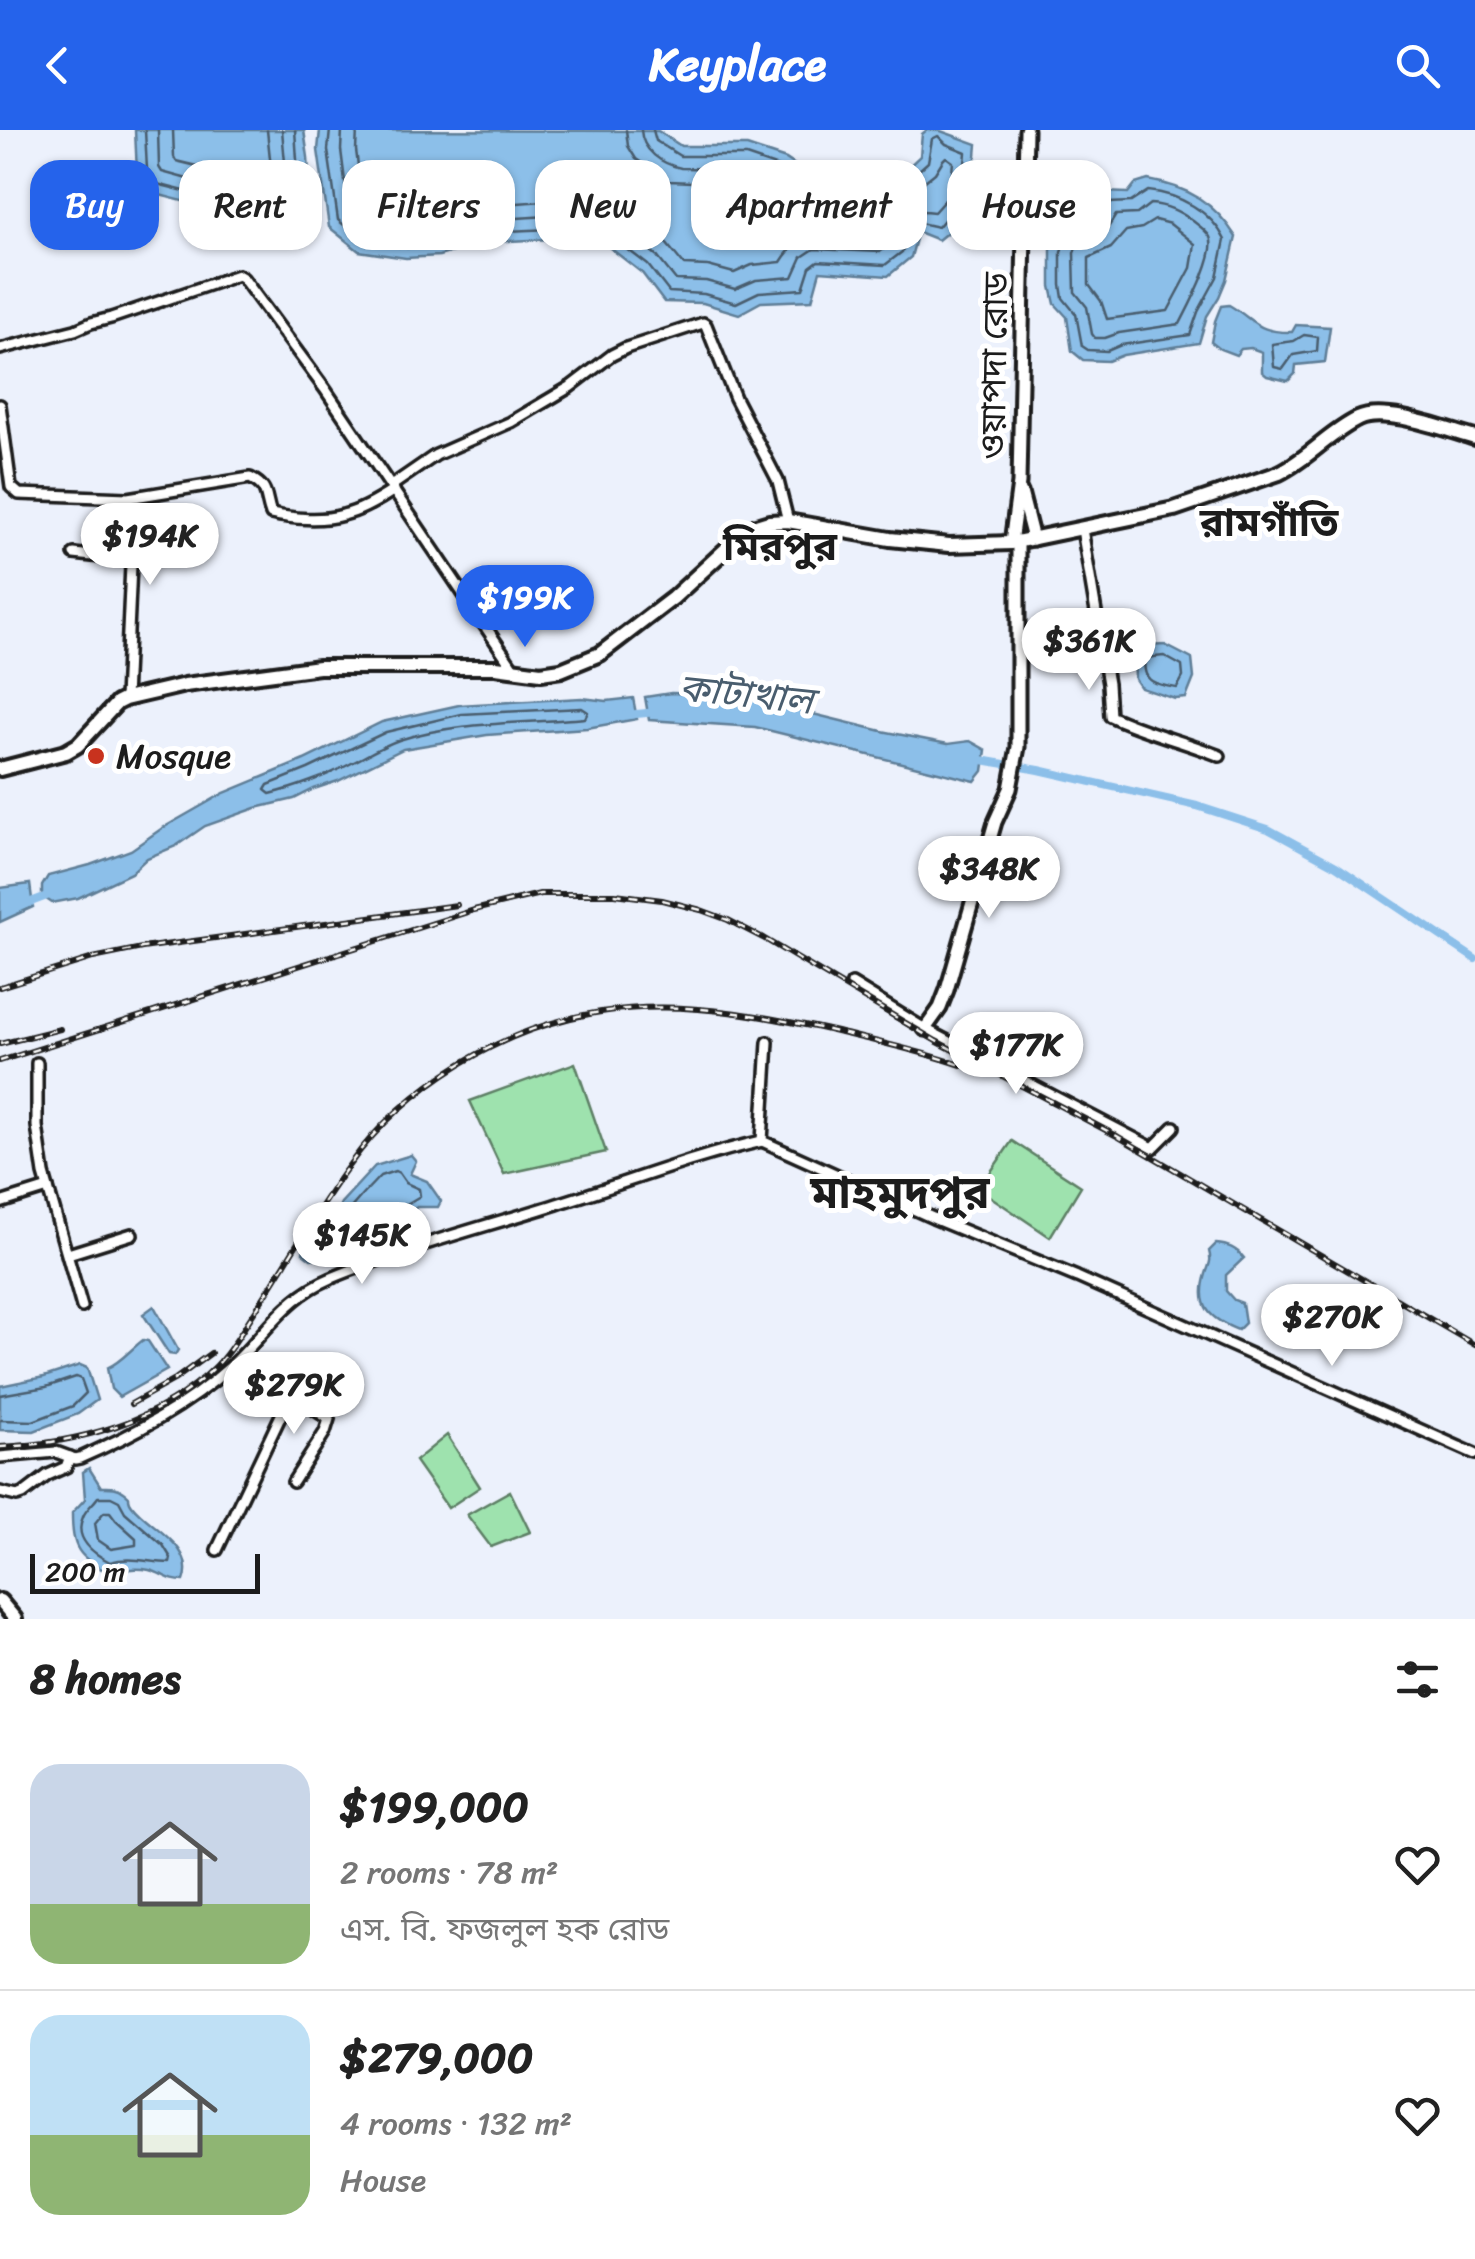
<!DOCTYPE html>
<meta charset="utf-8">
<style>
body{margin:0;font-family:Sriracha,"Noto Sans Bengali",sans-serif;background:#f2f2f2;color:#222;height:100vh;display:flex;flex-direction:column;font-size:38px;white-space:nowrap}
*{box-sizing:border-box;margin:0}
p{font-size:32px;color:#767676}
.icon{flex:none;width:55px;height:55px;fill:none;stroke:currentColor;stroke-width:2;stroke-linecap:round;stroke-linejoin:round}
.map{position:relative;height:1489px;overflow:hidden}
.side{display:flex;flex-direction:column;background:#fff;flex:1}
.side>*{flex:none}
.banner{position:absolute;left:30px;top:30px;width:1415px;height:90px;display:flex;gap:20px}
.scale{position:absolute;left:30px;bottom:25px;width:230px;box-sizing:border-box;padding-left:10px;border:5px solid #1c1c1c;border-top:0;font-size:28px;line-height:35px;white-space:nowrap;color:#1c1c1c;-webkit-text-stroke:8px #fff;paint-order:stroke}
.price{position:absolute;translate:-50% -85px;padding:0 22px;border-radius:35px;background:#fff;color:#222;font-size:32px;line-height:65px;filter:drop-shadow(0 2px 5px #0008)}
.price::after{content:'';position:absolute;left:50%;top:60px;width:30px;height:22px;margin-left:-15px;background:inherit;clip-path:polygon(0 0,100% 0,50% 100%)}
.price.active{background:#2563eb;color:#fff}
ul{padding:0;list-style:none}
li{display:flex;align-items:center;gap:30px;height:250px;padding:0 30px}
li+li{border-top:2px solid #e0e0e0}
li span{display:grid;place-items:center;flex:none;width:280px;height:200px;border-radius:30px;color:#555}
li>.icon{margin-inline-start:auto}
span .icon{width:120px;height:120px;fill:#fffc;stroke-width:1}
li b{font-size:42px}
h2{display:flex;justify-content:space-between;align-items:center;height:120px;padding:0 30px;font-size:42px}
.tag{padding:0 35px;border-radius:30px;background:#fff;box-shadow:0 2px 8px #0004;font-size:35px;line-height:90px}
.tag.active{background:#2563eb;color:#fff}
header{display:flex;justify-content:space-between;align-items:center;height:130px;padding:0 30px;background:#2563eb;color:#fff;font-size:45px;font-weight:700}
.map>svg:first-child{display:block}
.green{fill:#9ee2ae;stroke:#5d7f65;stroke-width:2.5}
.water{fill:#8cbfe9;stroke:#5f7e97;stroke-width:2.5}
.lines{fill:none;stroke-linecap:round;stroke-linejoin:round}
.shore{stroke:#495d6e;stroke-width:2.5}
.canal{stroke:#8cbfe9;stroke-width:8}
.minor-casing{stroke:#1c1c1c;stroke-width:16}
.tertiary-casing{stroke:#1c1c1c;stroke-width:19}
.secondary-casing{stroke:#1c1c1c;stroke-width:20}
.minor{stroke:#fff;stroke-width:9}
.tertiary{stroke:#fff;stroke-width:11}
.secondary{stroke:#fff;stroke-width:12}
.rail-casing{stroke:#1c1c1c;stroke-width:6}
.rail{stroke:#fff;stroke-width:2.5;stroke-dasharray:8;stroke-linecap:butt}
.poi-dot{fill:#c8321e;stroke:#fff;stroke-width:4}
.labels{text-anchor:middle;stroke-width:10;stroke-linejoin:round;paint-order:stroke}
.street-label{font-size:35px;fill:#1c1c1c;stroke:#fff}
.poi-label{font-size:35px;fill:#1c1c1c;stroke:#fff;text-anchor:start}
.water-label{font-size:38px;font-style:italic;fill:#495d6e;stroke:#fff}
.quarter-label{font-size:40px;font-weight:bold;fill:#1c1c1c;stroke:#fff}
.district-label{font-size:45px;font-weight:bold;fill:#1c1c1c;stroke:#fff}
</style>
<header><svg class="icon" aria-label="back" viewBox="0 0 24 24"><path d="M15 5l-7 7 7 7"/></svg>Keyplace<svg class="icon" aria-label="search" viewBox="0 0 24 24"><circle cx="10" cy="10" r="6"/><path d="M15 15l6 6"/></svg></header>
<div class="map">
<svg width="1475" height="1489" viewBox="0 0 1475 1489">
<rect width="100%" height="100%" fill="#ecf1fc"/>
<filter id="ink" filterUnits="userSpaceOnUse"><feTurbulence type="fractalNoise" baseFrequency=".01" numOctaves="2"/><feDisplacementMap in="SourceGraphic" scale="20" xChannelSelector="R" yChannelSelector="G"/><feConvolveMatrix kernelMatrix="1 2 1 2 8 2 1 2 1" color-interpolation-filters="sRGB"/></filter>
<g filter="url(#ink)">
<g class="green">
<path d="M575 933 606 1022 504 1044 470 971Z"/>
<path d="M1012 1011 1081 1056 1050 1107 979 1059Z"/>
<path d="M447 1305 480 1357 448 1378 415 1331Z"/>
<path d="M510 1361 530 1402 491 1417 467 1385Z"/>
</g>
<g class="water">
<path d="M135 0H304L308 27 310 65 291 83 198 75 144 61 137 43Z"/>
<path d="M320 0 658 1 681 16H747L786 29 817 50 844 36 886 42H903L920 26 922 4 927 0H938L977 14 972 72 949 101 938 110 918 102 911 127 888 146 820 141 812 170 761 172 739 184 703 173 664 172 642 143 582 96 553 109 486 112 439 126 406 128 359 121 329 97 318 20Z"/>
<path d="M1148 50C1188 57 1214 72 1236 107L1226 150 1219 167 1207 186 1199 213 1123 225 1108 231 1083 230 1072 221 1067 187 1055 174 1051 156V120L1057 97 1068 87 1089 88 1103 62 1128 63 1135 54Z"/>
<path d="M1229 175C1255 190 1257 203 1292 202L1296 195 1330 197 1325 232 1296 235 1295 244 1288 251 1267 246 1262 242V222L1251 218 1241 219 1236 225 1220 219 1211 212 1215 191 1221 176Z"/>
<path d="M1165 515 1192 529 1194 548 1186 568 1175 569 1141 558 1135 549 1134 521 1146 516Z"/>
<path d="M671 563 715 564 752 569 882 601 948 614 970 611 986 620 983 641 975 651 755 597 649 590 645 567Z"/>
<path d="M582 568 607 571 633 568 637 589 587 598 487 605 403 619 338 651 314 659 294 669 256 678 205 696 176 716 147 728 131 743 78 768 52 773 42 766V756L48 746 90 735 131 720 161 699 224 663 304 630 382 592 459 575Z"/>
<path d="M30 754 33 777 0 792V758Z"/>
<path d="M411 1025 416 1031 410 1044 427 1051 441 1071 438 1077H417L396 1093 358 1110 346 1120 331 1127 311 1129 303 1123 304 1116 323 1105 332 1093 341 1073 375 1036Z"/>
<path d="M1216 1114C1228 1115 1236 1118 1244 1128L1226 1145V1161L1234 1170 1242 1173 1245 1193 1238 1200C1210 1189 1196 1177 1206 1144 1209 1134 1212 1132 1209 1121Z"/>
<path d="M154 1176 178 1220 175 1225 169 1224 143 1184Z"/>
<path d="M143 1210 148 1211 167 1240 119 1267 111 1259 107 1238C120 1233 131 1219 143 1210Z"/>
<path d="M80 1235 87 1238 97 1270 78 1284 34 1301 0 1300V1256L44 1247Z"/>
<path d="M89 1338 101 1357C109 1357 117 1356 124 1362 134 1369 125 1365 132 1375 148 1397 197 1416 184 1451 173 1451 169 1448 160 1444 145 1436 125 1438 110 1444 78 1426 72 1420 72 1383L85 1369 83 1342Z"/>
</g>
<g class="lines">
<g class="shore">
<path d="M145 0 147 40 153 53 200 65 286 72 299 60 295 0"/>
<path d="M158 0 159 37 162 42 202 53 281 59 287 54 282 0"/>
<path d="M173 0 174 27 176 31 205 38 266 43 271 38 267 0"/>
<path d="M330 0 328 20 338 90 364 112 407 118 438 116 484 102 551 99 584 86 648 135 669 162 704 164 736 173 759 162 803 159 810 137 818 131 885 135 902 122 911 96 920 93 938 97 962 68 966 22 946 14 938 6 932 9 928 32 907 51 886 52 846 47 816 59 781 38 746 26H680L656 11 653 0"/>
<path d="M342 0 341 20 349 83 369 100 408 105 436 104 483 90 548 86 575 75 588 74 597 79 656 125 676 150 706 151 735 159 756 150 793 147 802 127 814 119 880 122C907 103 885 75 934 82L950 64 953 32 946 27 943 30 935 43 910 63 885 65 848 60 818 72 807 70 776 50 743 39 681 38C662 34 642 21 641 0"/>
<path d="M357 0 356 20 363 75 375 86 408 90 432 89 477 76 544 71 571 60 588 59 606 67 666 113 684 135 708 136 734 143 752 135 781 132C806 92 832 104 874 107L878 104 884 85 881 79 851 75 826 86H811L797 81 769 63 741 54 669 51 636 29 628 16 626 0"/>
<path d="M1148 61C1179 64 1211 81 1225 110L1217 147 1198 182 1190 205 1121 215 1107 221 1088 220 1082 216 1076 184 1063 168 1061 155V122L1066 104 1071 99 1095 96 1109 73 1131 72Z"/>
<path d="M1150 74C1167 75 1179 81 1193 91 1198 95 1207 101 1210 107 1218 123 1188 178 1180 194L1119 203 1105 208H1095L1092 204 1087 177 1075 162 1074 123 1078 112 1095 109 1104 104 1116 85 1137 84Z"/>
<path d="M1155 90 1170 94 1195 114 1191 138 1168 181 1107 189 1101 171 1089 155V128L1111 118 1126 101 1142 98Z"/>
<path d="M1304 205 1318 207 1317 221 1293 225 1283 239 1274 237 1272 214 1294 211Z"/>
<path d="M1164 526 1182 536 1183 547 1177 558C1157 555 1141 553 1145 528Z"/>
<path d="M582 578 588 582 585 588C524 594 458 591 399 610 382 616 366 626 350 634 327 646 295 658 270 664L265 660 268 655 308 639 386 602 462 584Z"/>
<path d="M395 1041 399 1043 406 1053 419 1059 420 1066 390 1084 346 1106 341 1105 340 1100 350 1079 363 1064 380 1046Z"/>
<path d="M0 1265 46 1257 76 1247 81 1249 86 1263 73 1276 33 1291 0 1290"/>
<path d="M98 1367H111L119 1371 125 1382 163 1415 171 1428 170 1433C150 1433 131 1426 110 1432 94 1424 73 1409 83 1387 85 1380 94 1373 98 1367Z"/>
<path d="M104 1382H110L116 1390 136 1408V1415L111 1419 98 1410 95 1393Z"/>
</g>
<g class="canal">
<path d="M626 585 657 582"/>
<path d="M976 629 1039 640 1197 676 1268 699 1336 736 1475 829"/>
<path d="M23 775 52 764"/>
</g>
<defs>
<g id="minor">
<path d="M0 219 75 200 91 193 111 188 238 145 243 148 325 259 514 539"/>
<path d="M0 275 11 357 19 364 128 368 250 348C270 358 264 366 271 384 292 389 322 391 343 385 361 381 379 370 394 360"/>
<path d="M391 356 436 325 511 292 570 257 612 225 626 218 703 193 706 195 735 268 778 351 788 391"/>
<path d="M1082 399 1108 554 1110 586C1146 603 1183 611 1220 626"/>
<path d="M74 424 129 430 131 435 125 569"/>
<path d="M852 854 925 899 1153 1018 1174 997"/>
<path d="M768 912 762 1011 933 1088 1077 1147 1475 1324"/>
<path d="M37 933V996L44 1044 82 1177"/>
<path d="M0 1073 48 1058"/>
<path d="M68 1124 132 1104"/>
<path d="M291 1264 329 1289 325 1302 293 1352"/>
<path d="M0 1327 56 1322 75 1329 80 1328C134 1304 186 1277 230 1237 260 1210 281 1174 319 1154 334 1146 352 1140 368 1134 430 1110 494 1094 557 1074 626 1053 692 1027 762 1011"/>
<path d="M0 1362 17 1366 23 1364 48 1345 66 1337 70 1327"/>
<path d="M217 1420 291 1264 274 1250 234 1234"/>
</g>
<g id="tertiary">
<path d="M1021 362 1033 409"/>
<path d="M1011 413 1019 353 1026 0"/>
<path d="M925 899 940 878 947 860 995 692 1010 659 1018 617V411"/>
</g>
<g id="secondary">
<path d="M0 639 66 622 78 615 117 573 125 569 185 555 319 537H496L541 543 561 540 600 524 673 468 736 410 756 396 769 392 788 391 890 409 949 415 1011 413 1174 379 1279 343C1308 329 1329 303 1358 289 1385 276 1446 300 1475 308"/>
<path d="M0 1471 15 1489"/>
</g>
</defs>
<use href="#minor" class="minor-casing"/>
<use href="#tertiary" class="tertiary-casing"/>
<use href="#secondary" class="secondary-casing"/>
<use href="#minor" class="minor"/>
<use href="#tertiary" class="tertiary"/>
<use href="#secondary" class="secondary"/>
<defs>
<g id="rail">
<path d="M0 857 93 828 142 818 457 775"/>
<path d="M0 914 60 899"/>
<path d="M0 931 474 780 540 764H615L662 770 701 780 728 790 763 808 936 911 1117 1006 1475 1215"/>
<path d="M131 1274 174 1250 211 1223"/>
<path d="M0 1317C75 1314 161 1292 216 1236 230 1222 240 1204 251 1187 285 1137 313 1083 350 1034 380 992 418 960 462 933 587 858 701 871 837 902 878 912 921 921 961 935"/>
</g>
</defs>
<use href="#rail" class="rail-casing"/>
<use href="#rail" class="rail"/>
</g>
</g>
<circle class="poi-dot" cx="96" cy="626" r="10"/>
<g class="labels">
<g class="street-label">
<text transform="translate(994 236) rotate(-89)" y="12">ওয়াপদা রোড</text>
</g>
<g class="poi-label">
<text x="116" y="638">Mosque</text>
</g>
<g class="water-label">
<text transform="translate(746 564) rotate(6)" y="13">কাটাখাল</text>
</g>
<g class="quarter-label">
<text x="1269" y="406">রামগাঁতি</text>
<text x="780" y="430">মিরপুর</text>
</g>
<g class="district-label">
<text x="900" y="1078">মাহমুদপুর</text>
</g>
</g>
</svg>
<div class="scale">200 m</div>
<b class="price" style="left:150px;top:458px">$194K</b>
<b class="price active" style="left:525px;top:520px">$199K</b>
<b class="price" style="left:1089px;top:563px">$361K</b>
<b class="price" style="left:989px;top:791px">$348K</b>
<b class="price" style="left:1016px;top:967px">$177K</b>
<b class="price" style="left:362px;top:1157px">$145K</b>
<b class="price" style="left:1332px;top:1239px">$270K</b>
<b class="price" style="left:294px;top:1307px">$279K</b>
<div class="banner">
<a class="tag active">Buy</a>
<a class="tag">Rent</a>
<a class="tag">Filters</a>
<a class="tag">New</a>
<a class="tag">Apartment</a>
<a class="tag">House</a>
</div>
</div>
<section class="side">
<h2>8 homes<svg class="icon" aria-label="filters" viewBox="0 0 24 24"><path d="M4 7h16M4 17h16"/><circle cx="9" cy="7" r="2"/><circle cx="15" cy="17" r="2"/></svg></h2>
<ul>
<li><span style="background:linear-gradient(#c9d6e8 70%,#8fb573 0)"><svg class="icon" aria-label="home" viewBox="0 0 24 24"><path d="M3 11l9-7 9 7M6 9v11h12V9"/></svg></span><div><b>$199,000</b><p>2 rooms · 78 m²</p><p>এস. বি. ফজলুল হক রোড</p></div><svg class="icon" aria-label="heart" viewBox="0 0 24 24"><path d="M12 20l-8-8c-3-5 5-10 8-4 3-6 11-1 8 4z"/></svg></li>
<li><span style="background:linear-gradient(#bfe0f5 60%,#8fb573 0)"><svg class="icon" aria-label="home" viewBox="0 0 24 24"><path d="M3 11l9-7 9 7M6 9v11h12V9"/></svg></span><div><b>$279,000</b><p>4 rooms · 132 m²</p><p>House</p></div><svg class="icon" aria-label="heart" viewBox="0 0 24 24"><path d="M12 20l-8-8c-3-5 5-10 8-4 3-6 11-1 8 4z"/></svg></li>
</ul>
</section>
